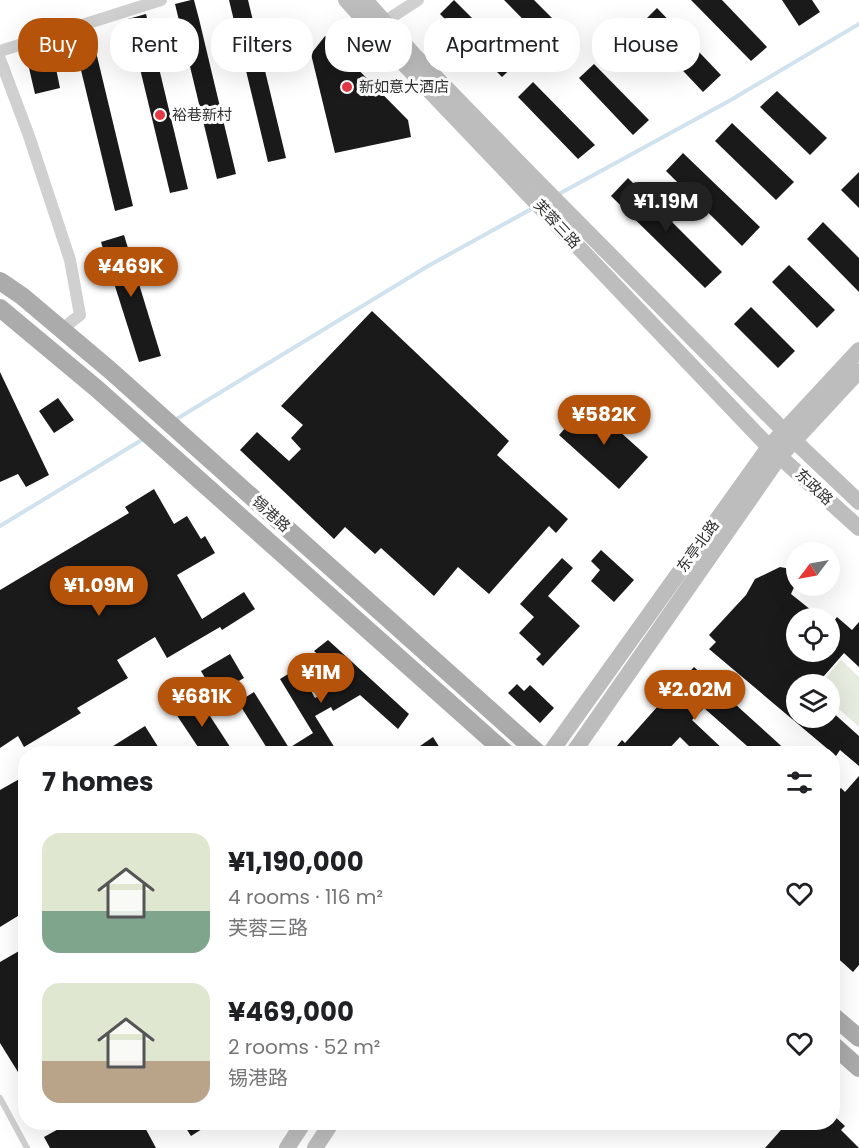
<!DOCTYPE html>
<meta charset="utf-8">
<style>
body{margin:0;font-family:Poppins,"Noto Sans SC",sans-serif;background:#f2f2f2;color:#202124;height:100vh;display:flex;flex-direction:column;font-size:22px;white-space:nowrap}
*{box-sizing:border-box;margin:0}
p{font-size:20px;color:#757577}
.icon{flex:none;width:33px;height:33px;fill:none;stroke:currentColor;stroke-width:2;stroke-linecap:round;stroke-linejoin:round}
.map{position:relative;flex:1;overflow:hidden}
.sheet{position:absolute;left:18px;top:746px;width:822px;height:384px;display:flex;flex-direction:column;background:#fff;border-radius:24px;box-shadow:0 6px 24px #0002}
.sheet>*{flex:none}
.guide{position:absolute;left:18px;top:18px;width:824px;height:54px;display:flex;gap:12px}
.needle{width:39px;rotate:238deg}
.controls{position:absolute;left:786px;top:542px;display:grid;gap:12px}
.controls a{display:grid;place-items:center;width:54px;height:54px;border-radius:50%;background:#fff;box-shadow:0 6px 24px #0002;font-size:30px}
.price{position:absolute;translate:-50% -51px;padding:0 14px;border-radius:21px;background:#b45309;color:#fff;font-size:20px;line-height:39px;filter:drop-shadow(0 2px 3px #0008)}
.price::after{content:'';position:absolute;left:50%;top:36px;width:18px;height:14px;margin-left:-9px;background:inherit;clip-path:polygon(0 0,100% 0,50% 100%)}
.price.current{background:#222;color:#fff}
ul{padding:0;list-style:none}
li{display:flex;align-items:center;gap:18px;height:150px;padding:0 24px}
li span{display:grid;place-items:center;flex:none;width:168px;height:120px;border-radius:18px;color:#555}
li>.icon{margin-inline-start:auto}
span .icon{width:72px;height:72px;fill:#fffc;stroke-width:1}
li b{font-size:26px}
h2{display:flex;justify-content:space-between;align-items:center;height:72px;padding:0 24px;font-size:26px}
.chip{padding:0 21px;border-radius:24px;background:#fff;box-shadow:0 6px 24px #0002;font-size:21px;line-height:54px}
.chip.current{background:#b45309;color:#fff}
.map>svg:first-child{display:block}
.green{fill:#e6ecdf}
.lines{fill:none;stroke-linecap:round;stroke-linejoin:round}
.stream{stroke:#cfe2ee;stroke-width:4}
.building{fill:#1a1a1a}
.service{stroke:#d0d0d0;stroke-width:6}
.minor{stroke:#d0d0d0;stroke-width:12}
.secondary{stroke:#bdbdbd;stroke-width:16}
.primary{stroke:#ababab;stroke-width:18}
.poi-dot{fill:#e63946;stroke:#fff;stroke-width:2}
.labels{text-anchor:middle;stroke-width:6;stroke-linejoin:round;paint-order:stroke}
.poi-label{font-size:15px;fill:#333;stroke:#fff;text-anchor:start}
.street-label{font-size:15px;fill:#333;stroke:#fff}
</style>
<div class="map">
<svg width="859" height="1148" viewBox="0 0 859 1148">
<rect width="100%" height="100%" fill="#fff"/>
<path class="green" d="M841 660 859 677V727L830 701V684H820Z"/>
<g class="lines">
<g class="stream">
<path d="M557 195 729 101 859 24"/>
<path d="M175 420 428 266 535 207"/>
<path d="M0 526 145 438"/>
</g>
</g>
<g class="building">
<path d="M191 0H194L199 19 236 174 217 179 175 4Z"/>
<path d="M229 0H248L286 158 268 162Z"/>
<path d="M454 0 517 63 502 77 440 14Z"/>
<path d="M504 0H534L571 37 555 52Z"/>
<path d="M691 0H722L767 47 751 61Z"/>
<path d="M782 0H812L820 12 799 26Z"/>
<path d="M657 8 721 75 703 92 640 25Z"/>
<path d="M146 14 188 189 170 193 128 19Z"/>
<path d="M91 31 133 206 115 211 73 37Z"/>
<path d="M325 36 408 120 411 137 335 153 311 54Z"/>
<path d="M52 49 60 88 35 94 26 55Z"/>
<path d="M594 64 649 120 633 135 579 78Z"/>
<path d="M533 82 595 145 578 159 518 97Z"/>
<path d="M777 91 827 138 810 155 760 107Z"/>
<path d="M732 123 794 182 776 200 715 141Z"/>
<path d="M683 153 760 227 742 246 666 171Z"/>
<path d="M859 172V208L841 190Z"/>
<path d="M628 178 722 272 705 288 611 196Z"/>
<path d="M823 222 859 258V292L807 239Z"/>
<path d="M124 235 161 356 139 362 101 242Z"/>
<path d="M789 265 835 310 817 328 772 282Z"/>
<path d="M751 307 795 351 778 368 734 324Z"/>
<path d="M372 311 509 441 497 455 568 519 556 533 549 526 489 594 458 567 434 596 381 548 375 554 345 527 334 539 240 450 257 432 289 461 301 449 291 438 303 425 281 406Z"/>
<path d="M0 372 49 475 26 487 18 474 0 482Z"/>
<path d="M58 398 74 420 54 433 39 411Z"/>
<path d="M588 403 648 457 619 489 559 435Z"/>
<path d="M154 489 174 524 187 516 201 539 205 536 215 553 177 575 202 619 244 592 255 609 222 630 220 627 167 658 155 637 117 660 128 678 77 708 81 713 24 747 18 736 0 748V590L129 513 125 507Z"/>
<path d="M601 550 634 580 614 602 591 581 600 570 591 561Z"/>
<path d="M562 558 573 568 548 596 580 626 543 666 536 659 541 654 519 633 534 617 520 604Z"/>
<path d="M780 567 791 569 795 585 791 594 821 618H796V651H830V626L837 617 852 630 859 622V667L844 653 817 684H796V717H830V710L859 736V766L840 750 836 756 709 649 716 642 709 635 746 595 755 579Z"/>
<path d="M328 640 409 714 398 729 360 695 333 711 331 707 315 716 338 753H270L238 702 254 692 289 748 313 733 280 679 298 668 315 698 345 680 314 651Z"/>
<path d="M230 654 244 678 215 695 201 671Z"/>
<path d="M694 667 789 753H755L704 708 692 720 727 753H696L680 737 665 753H611L622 740 625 743 658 706 652 700 662 688 669 694Z"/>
<path d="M517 684 524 691 530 685 554 708 540 723 508 693Z"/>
<path d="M197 696 234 753H202L174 711Z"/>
<path d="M145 726 162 753H102Z"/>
<path d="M433 737 443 753H424L420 746Z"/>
<path d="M859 776V965L853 972 832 953V796L841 788 845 792Z"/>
<path d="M23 777 26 781V911L0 927V790Z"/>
<path d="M26 947V1085L0 1043V962Z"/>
<path d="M832 1114 845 1126 841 1130 859 1148H765L788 1122H832Z"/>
<path d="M71 1122H142L156 1148H50L44 1137Z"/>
<path d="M182 1122H213L191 1136Z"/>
</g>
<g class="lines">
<path class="service" d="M0 1098 27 1148"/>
<g class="minor">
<path d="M384 22 418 0"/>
<path d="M0 51 161 0"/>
<path d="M0 59 29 136 70 260 80 315 62 329"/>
</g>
<g class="secondary">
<path d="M346 0 404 64 769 447 859 528"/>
<path d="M365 0 414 55 530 174 784 431 859 502"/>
<path d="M550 753 769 447 859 350"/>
<path d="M573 753 780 456 859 371"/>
<path d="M287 1148 304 1122"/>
<path d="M315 1148 332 1122"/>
</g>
<g class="primary">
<path d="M0 281 22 296 111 371 538 753"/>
<path d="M0 308 96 388 506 753"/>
<path d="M832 1015 859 1038"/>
<path d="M832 1044 859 1068"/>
</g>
</g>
<g class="poi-dot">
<circle cx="347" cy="87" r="6"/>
<circle cx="160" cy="115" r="6"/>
</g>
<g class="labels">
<g class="poi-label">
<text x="359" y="92">新如意大酒店</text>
<text x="172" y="120">裕巷新村</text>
</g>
<g class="street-label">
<text transform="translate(557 224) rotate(47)" y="5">芙蓉三路</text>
<text transform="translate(814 487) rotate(43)" y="5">东政路</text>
<text transform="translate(271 514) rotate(42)" y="5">锡港路</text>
<text transform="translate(698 546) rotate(-54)" y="5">东亭北路</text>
</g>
</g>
</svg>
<div class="controls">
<a><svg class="needle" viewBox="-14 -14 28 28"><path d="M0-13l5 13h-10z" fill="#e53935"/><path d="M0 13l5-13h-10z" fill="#757577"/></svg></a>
<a><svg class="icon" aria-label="locate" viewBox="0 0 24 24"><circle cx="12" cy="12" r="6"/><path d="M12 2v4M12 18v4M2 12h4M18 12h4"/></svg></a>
<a><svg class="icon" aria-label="layers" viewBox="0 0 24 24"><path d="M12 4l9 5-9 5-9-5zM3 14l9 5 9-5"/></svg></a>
</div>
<b class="price current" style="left:666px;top:233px">¥1.19M</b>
<b class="price" style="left:131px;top:298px">¥469K</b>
<b class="price" style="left:604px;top:446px">¥582K</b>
<b class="price" style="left:99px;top:617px">¥1.09M</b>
<b class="price" style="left:321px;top:704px">¥1M</b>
<b class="price" style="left:695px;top:721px">¥2.02M</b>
<b class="price" style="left:202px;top:728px">¥681K</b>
<div class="guide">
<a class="chip current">Buy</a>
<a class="chip">Rent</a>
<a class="chip">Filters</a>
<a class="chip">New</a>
<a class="chip">Apartment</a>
<a class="chip">House</a>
</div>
<section class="sheet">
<h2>7 homes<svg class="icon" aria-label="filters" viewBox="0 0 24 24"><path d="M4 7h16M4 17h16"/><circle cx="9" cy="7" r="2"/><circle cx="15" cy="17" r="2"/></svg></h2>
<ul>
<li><span style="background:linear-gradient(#dfe7d0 65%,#7fa58c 0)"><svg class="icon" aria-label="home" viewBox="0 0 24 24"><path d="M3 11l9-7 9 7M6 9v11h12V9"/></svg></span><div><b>¥1,190,000</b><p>4 rooms · 116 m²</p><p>芙蓉三路</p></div><svg class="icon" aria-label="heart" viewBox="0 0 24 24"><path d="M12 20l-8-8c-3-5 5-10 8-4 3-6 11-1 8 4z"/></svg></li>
<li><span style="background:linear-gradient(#dfe7d0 65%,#b9a48a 0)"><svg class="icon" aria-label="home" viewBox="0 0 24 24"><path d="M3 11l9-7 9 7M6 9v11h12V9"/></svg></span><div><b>¥469,000</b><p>2 rooms · 52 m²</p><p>锡港路</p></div><svg class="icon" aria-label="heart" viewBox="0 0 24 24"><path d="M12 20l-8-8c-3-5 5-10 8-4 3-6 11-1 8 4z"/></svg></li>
</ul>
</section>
</div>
